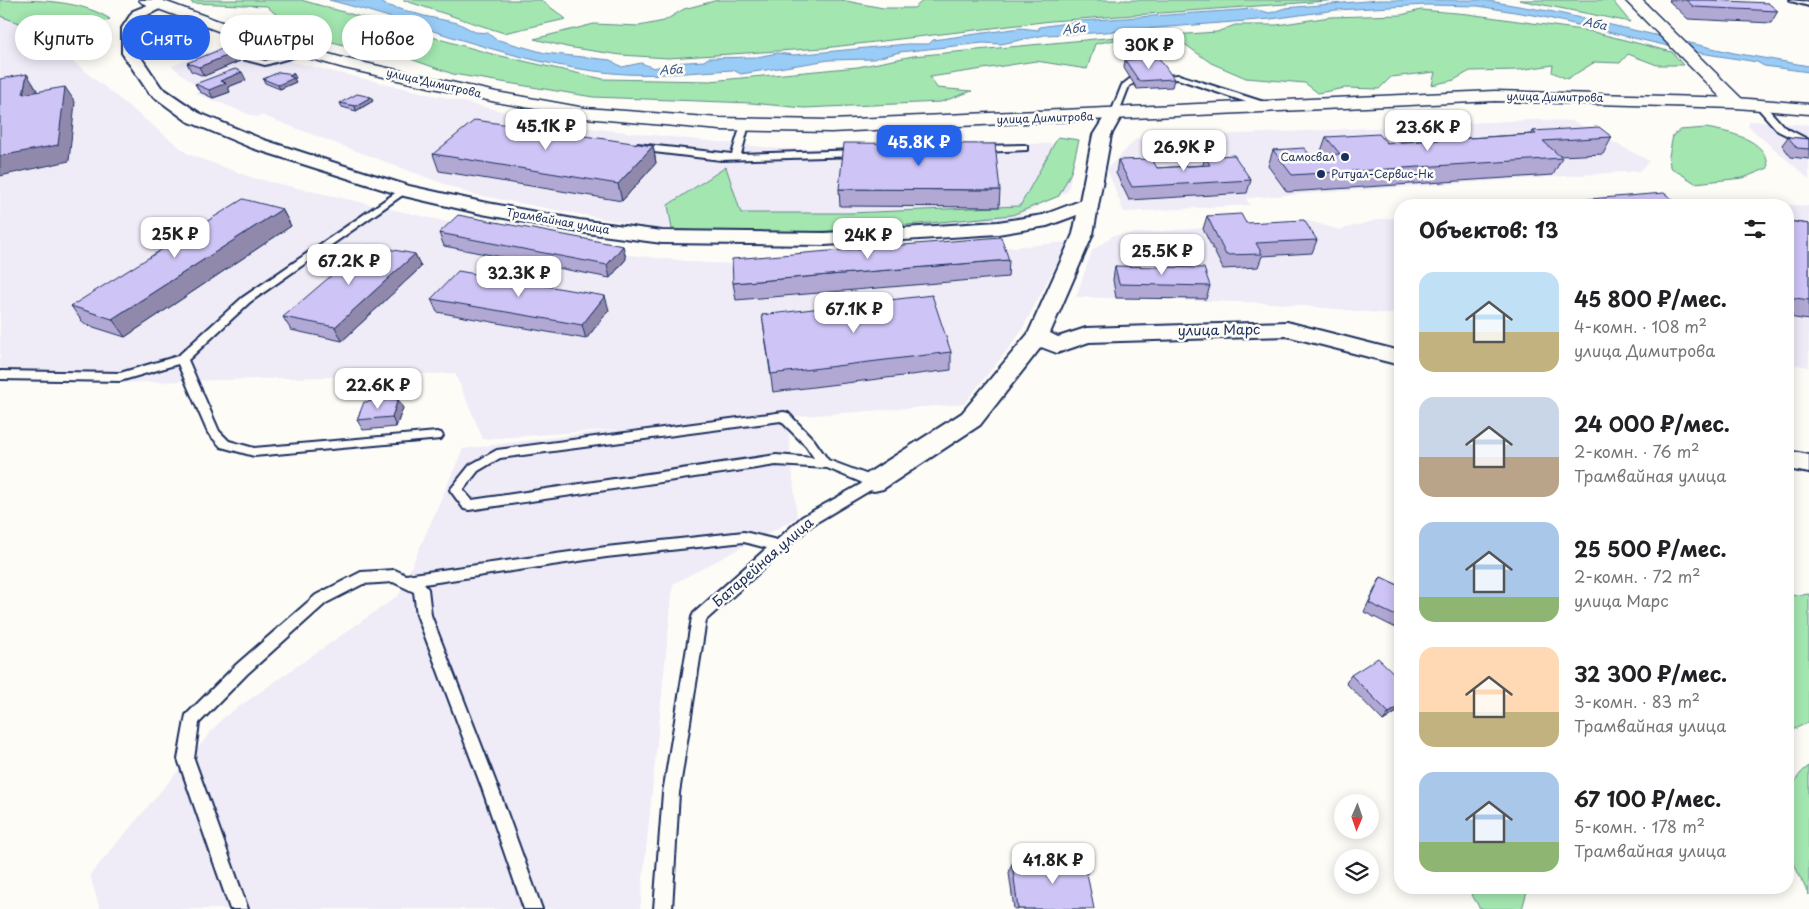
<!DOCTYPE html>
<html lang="ru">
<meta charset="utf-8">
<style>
body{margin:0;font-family:"Playpen Sans",sans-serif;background:#f6f6f6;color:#202124;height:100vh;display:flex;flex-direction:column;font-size:19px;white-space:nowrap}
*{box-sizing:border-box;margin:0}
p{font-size:16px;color:#757577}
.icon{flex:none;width:28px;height:28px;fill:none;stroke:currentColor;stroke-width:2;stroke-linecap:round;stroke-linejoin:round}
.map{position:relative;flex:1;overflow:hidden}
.side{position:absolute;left:1394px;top:199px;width:400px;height:695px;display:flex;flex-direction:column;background:#fff;border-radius:20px;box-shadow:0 2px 12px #0003}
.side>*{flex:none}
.top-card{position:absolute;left:15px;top:15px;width:475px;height:45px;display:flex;gap:10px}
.needle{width:32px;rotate:182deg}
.tools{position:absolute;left:1334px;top:794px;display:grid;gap:10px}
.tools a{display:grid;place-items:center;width:45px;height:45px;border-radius:50%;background:#fff;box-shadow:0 2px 12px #0003;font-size:25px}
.price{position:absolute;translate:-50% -42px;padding:0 11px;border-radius:10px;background:#fff;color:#222;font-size:16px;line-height:32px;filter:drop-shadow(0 1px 2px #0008)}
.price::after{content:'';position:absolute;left:50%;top:30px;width:15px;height:11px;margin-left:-8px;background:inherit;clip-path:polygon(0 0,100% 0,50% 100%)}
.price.selected{background:#2563eb;color:#fff}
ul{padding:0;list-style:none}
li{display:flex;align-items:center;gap:15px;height:125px;padding:0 25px}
li span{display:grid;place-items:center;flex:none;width:140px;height:100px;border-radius:15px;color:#555}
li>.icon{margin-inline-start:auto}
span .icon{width:60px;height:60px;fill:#fffc;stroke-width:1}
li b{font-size:21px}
h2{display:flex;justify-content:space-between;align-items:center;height:60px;padding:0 25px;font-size:21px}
.chip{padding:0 18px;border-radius:22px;background:#fff;box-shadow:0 2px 12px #0003;font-size:18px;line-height:45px}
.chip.selected{background:#2563eb;color:#fff}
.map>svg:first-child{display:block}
.built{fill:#efebf7}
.green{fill:#a3e6b0;stroke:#5f8a87}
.water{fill:#99ccf6;stroke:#678db9}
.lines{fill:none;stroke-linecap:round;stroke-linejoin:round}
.service-casing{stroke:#1b2f5e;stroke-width:4}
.minor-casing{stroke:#1b2f5e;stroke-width:4}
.tertiary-casing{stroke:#1b2f5e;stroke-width:3}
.primary-casing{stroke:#1b2f5e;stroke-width:3}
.service{fill:#fdfcf7;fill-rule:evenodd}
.minor{fill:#fdfcf7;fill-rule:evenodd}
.tertiary{fill:#fdfcf7;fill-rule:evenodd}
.primary{fill:#fdfcf7;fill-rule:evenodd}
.wall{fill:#b1a9d4;stroke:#1b2f5e}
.shaded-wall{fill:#9089ac;stroke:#1b2f5e}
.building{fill:#cec4f6;stroke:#1b2f5e}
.poi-dot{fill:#1b2f5e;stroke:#fdfcf7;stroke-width:2}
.labels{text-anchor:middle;stroke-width:5;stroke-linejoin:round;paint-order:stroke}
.far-street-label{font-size:11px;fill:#1b2f5e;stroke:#fdfcf7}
.far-poi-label{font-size:11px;fill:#1b2f5e;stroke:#fdfcf7;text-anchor:end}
.far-water-label{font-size:12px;font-style:italic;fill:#3a5684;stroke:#fdfcf7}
.street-label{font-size:14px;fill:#1b2f5e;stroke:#fdfcf7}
</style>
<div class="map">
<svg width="1809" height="909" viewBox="0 0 1809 909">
<rect width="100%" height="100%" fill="#fdfcf7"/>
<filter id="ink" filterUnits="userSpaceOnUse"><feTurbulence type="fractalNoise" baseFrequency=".02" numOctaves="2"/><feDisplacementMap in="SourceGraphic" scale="10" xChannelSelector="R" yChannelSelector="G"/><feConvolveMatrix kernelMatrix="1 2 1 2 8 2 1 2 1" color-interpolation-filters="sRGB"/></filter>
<g filter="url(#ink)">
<g class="built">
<path d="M0 14 30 27 188 154 253 178 562 248 705 263 810 266 1068 242 1019 335 964 404 787 417 797 518 673 584 640 909H100L90 875 223 718 399 595 463 449 619 429 483 439 455 373 119 383 0 371Z"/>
<path d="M225 46 561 125 781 149 1077 143 1068 191 1011 220 749 232 665 230 471 194 261 115 256 117 195 93 201 90 172 66Z"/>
<path d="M1534 120 1573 121 1649 161 1639 171 1246 198 1250 205 1124 212 1107 169 1136 139Z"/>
<path d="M1750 121 1809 125V179L1748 126Z"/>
<path d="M1775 204 1809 206V367L1788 363V205H1712Z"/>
<path d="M1400 218V315L1273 303 1076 297 1092 251 1114 235 1306 220 1339 230 1381 219Z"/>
</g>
<g class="green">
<path d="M0 0C38 0 80 0 110 19L83 29 49 34 0 16Z"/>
<path d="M190 0H301L492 54 603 79 710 81 858 67 913 56 1138 35 1095 44 1087 69 1036 61 930 77 937 88 972 91 941 102 804 108 751 103 593 97 453 74 402 56 374 53 321 39 273 12 267 6 192 3Z"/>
<path d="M403 0H541L566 19 504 33Z"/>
<path d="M718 0H841L883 8H914L924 0H1340L1051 21 824 48 668 58 621 55 567 47 534 39 594 24 639 26 664 21 684 9Z"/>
<path d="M1519 0H1612L1630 22Z"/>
<path d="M1421 10 1468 14 1589 31 1672 52 1683 65H1657L1628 54 1620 63 1595 62 1567 79 1552 72 1553 65 1519 70 1470 71 1454 80 1432 85 1435 72 1391 77 1379 89 1345 88 1318 93 1305 83 1246 78 1211 63 1172 35 1217 32 1235 25H1277L1330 17 1401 15Z"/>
<path d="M1706 128C1729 132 1768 139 1768 168L1743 178 1695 183 1670 167 1669 156 1673 135 1680 130Z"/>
<path d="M1058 137 1079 140 1071 172 1059 196 1012 215 930 223 831 231 741 234 672 229 668 205 726 167 741 213H850L1020 206Z"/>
<path d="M1809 594V722L1788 732V596Z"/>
<path d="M1809 766V895C1801 879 1790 859 1788 841 1785 816 1786 781 1809 766Z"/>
<path d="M1468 888H1528L1522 909H1484L1479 907Z"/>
</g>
<path class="water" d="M329 0H378L386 5 424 16 458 23 475 32 488 33 495 39 545 53 610 60 622 67 641 63 654 68 672 63 704 61 708 58 757 57 777 53 794 55 907 44H929L933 40 1020 28 1039 30V27L1081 21 1253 9 1270 13 1285 8 1378 0H1483L1554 12 1734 53 1809 66V72L1764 66 1757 62 1694 52 1539 16 1478 6 1427 5 1336 10 1271 19 1093 33 1045 35 1001 44 983 43 900 52 873 59 829 60 741 74 733 70C693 72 652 77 612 73 514 64 423 24 329 0Z"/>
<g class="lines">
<defs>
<g id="service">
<path d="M1790 0 1809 2V6L1791 1Z"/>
<path d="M240 33 247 35 231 51 265 61 307 50 311 52 265 65 223 54V50Z"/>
<path d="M1179 75 1270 104 1271 106 1264 108 1178 79 1136 82 1129 86 1117 117 1110 115 1122 85 1131 78Z"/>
<path d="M1756 102H1762L1784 127 1809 140V146L1778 131 1756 106Z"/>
<path d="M745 122 749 125 741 154 859 150 863 153 859 156 721 160 637 150 633 147 637 144 732 154 741 125Z"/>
<path d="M1024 145 1027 146V150L979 152 975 149 979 146Z"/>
<path d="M404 187 407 188V192L250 302 188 360 219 431 229 441 254 448 437 432 441 433 443 436 441 439 254 456 225 448 221 447 208 433 178 364 120 381 0 379V371L120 373 178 356 242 298Z"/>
<path d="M784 412 788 413 814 440 828 460 879 479 880 482 879 485 812 525 706 620 679 793 672 909H654L663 793 692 617 694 613 767 548 744 542 606 557 424 584 428 589 431 615 498 788 542 909H524L482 788 417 615 414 592 393 582 363 584 326 603 247 674 199 723 194 759 248 909H230L178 759 186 715 237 664 316 595 361 572 395 570 406 575 606 547 744 532 777 540 802 517 863 483 827 468 776 465 469 510 464 509 450 490 470 465 497 450ZM781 421 806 446 814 458 776 455 472 500 463 490 478 471 500 458Z"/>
</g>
<g id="minor">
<path d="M160 0 166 4 164 7 143 17 136 28 138 53 161 87 199 113 264 140 329 161 409 186 482 202 579 220 662 231 825 233 998 222 1043 215 1080 201 1093 135 1108 111H1120L1122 115 1111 135 1093 234 1050 333 1058 337 1086 328 1287 322 1400 351V365L1287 336 1089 342 1057 353 1041 347 980 425 883 489 874 491 865 489 861 482 865 475 962 413 1028 334 1073 234 1077 215 1047 226 998 234 825 245 662 243 579 232 482 214 404 196 252 148 187 121 149 93 122 53V28L133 11Z"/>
<path d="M1788 451 1809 455V473L1788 469Z"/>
</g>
<path id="tertiary" d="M1625 0H1642L1742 99 1745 103 1742 107H1730Z"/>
<path id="primary" d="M139 0H161L249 32 347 59 496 92 585 108 720 118 831 120 1495 91 1736 98 1809 104V114L1736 108 1495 101 831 132 720 130 585 118 496 102 344 68 237 38 142 3Z"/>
</defs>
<use href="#service" class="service-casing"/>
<use href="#minor" class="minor-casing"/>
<use href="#tertiary" class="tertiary-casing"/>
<use href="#primary" class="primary-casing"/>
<use href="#service" class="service"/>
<use href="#minor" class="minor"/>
<use href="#tertiary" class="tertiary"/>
<use href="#primary" class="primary"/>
</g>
<g class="wall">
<path d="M1670 0H1708L1778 11 1771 23 1688 19 1669 1Z"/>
<path d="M236 52 240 61 204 76 191 71 187 63Z"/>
<path d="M1125 60 1174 79 1172 87 1137 89 1124 68Z"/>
<path d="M296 78 294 79 296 82 280 89 265 83 263 79Z"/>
<path d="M246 80 228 87 230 92 213 98 200 92 195 84Z"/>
<path d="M373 101 356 111 342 107 340 103Z"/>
<path d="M1533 131 1612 137 1603 154 1560 156 1562 158 1553 175 1287 192 1268 166 1273 150 1311 156H1322L1320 154 1326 137 1387 143 1532 134Z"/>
<path d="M1788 137 1809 139V159L1791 157 1782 145Z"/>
<path d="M653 146 656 163 622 201 439 171 433 154Z"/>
<path d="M1205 157 1251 180 1247 193 1129 200 1116 173 1118 160 1157 168 1203 165Z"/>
<path d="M839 189 1000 190 999 207 840 206Z"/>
<path d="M1565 201 1680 205H1563Z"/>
<path d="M282 209 291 226 125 337 84 324 71 306Z"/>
<path d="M1207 216 1246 223 1317 240 1312 253 1262 256 1258 267 1223 269 1203 229Z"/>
<path d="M1788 221 1809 224V320L1788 317Z"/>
<path d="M439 233 623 246 626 259 610 278 444 246Z"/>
<path d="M415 254 421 267 342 341 291 330 283 317Z"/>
<path d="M1009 260 1008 277 736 300 733 283Z"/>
<path d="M1115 266 1210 286 1206 299 1116 298 1113 280Z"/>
<path d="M431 299 609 310 586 339 437 312Z"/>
<path d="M762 315 951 352V370L773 392Z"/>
<path d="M403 408 396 427 363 430 357 420Z"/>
<path d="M1381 577 1400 586V630L1364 612 1376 586Z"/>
<path d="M1351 675 1400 710 1383 721 1346 683Z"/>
<path d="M1012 863 1094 909H1014L1009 873Z"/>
</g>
<g class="shaded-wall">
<path d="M236 52 240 61 204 76 199 67Z"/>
<path d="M242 72 246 80 228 87 230 92 213 98 209 90 220 81Z"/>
<path d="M27 74 37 90 34 110 23 94Z"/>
<path d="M294 74 296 78 294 79 296 82 280 89 278 85 289 76Z"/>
<path d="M65 87 75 102 69 161 0 176V156Z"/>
<path d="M371 97 373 101 356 111 355 106Z"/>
<path d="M653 146 656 163 622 201 618 184Z"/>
<path d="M282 209 291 226 125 337 112 319Z"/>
<path d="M623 246 626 259 610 278 607 265Z"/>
<path d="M415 254 421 267 342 341 335 327Z"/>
<path d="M605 296 609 310 586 339 582 325Z"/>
<path d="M398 399 403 408 396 427 392 417Z"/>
<path d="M1400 706V710L1383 721 1389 713Z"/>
</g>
<g class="building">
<path d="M1686 0H1708L1768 3 1778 11 1694 7Z"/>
<path d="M224 48 236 52 199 67 187 63Z"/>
<path d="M1159 58 1174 79 1139 81 1125 60Z"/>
<path d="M235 69 242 72 220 81 226 83 209 90 195 84Z"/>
<path d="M279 72 294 74 289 76 294 78 278 85 263 79Z"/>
<path d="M27 74 23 94 65 87 58 145 0 156V79Z"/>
<path d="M357 94 371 97 355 106 340 103Z"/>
<path d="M475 120 653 146 618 184 433 154Z"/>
<path d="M1599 127 1612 137 1543 141 1562 158 1292 175 1273 150 1304 148 1311 156 1340 154 1326 137 1379 134 1387 143 1536 134 1533 131Z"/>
<path d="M1788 137 1809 139V149L1797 148Z"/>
<path d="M844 143 995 144 1000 190 839 189Z"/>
<path d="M1234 155 1251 180 1132 187 1118 160 1152 159 1157 168 1210 165 1205 157Z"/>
<path d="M1664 193 1680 205H1570L1565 201Z"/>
<path d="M243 199 282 209 112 319 71 306Z"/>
<path d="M1241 214 1246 223 1304 220 1317 240 1256 243 1262 254 1226 255 1207 216Z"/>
<path d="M458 215 623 246 607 265 439 233Z"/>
<path d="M1788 221 1809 224V300L1788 297Z"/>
<path d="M1001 237 1009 260 733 283 732 259Z"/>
<path d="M367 245 415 254 335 327 283 317Z"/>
<path d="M1115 266 1204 268 1210 286 1119 284Z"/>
<path d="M458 271 605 296 582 325 431 299Z"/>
<path d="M932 295 951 352 771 374 762 315Z"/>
<path d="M398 399 392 417 357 420 364 402Z"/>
<path d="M1381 577 1400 586V618L1369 603Z"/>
<path d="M1378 658 1400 679V706L1389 713 1351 675Z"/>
<path d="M1084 858 1094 909H1018L1012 863Z"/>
</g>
</g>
<g class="poi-dot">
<circle cx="1345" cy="157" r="5"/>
<circle cx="1321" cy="174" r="5"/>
</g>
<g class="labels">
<g class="far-street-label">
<text transform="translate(434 83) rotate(13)" y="4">улица Димитрова</text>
<text transform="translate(1555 97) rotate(1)" y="4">улица Димитрова</text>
<text transform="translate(1045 118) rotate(-2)" y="4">улица Димитрова</text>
<text transform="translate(558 221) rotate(10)" y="4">Трамвайная улица</text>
</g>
<g class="far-poi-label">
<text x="1335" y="161">Самосвал</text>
<text x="1331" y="178" text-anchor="start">Ритуал-Сервис-Нк</text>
</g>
<g class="far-water-label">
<text transform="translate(1595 24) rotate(12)" y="4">Аба</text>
<text transform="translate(1074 29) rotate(-7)" y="4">Аба</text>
<text transform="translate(671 70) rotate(-4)" y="4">Аба</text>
</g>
<g class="street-label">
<text transform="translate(1219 330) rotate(-1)" y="5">улица Марс</text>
<text transform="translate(763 562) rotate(-41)" y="5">Батарейная улица</text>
</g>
</g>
</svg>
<div class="tools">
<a><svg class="needle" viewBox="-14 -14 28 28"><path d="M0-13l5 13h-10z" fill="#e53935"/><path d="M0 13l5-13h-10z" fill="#757577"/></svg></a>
<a><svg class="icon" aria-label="layers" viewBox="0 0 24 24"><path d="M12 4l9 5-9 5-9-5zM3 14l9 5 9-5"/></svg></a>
</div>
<b class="price" style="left:1149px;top:70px">30K ₽</b>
<b class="price" style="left:546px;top:151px">45.1K ₽</b>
<b class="price" style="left:1428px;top:152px">23.6K ₽</b>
<b class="price selected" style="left:919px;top:167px">45.8K ₽</b>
<b class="price" style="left:1184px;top:172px">26.9K ₽</b>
<b class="price" style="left:175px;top:259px">25K ₽</b>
<b class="price" style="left:868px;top:260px">24K ₽</b>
<b class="price" style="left:1162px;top:276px">25.5K ₽</b>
<b class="price" style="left:349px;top:286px">67.2K ₽</b>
<b class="price" style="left:519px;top:298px">32.3K ₽</b>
<b class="price" style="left:854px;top:334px">67.1K ₽</b>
<b class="price" style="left:378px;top:410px">22.6K ₽</b>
<b class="price" style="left:1053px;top:885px">41.8K ₽</b>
<div class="top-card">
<a class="chip">Купить</a>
<a class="chip selected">Снять</a>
<a class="chip">Фильтры</a>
<a class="chip">Новое</a>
</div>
<section class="side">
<h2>Объектов: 13<svg class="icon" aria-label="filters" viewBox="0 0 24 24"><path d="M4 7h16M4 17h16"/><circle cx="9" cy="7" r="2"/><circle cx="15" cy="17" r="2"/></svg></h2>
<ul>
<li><span style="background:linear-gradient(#bfe0f5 60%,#c2b280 0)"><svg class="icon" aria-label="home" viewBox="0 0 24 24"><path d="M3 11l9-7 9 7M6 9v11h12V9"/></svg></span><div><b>45 800 ₽/мес.</b><p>4-комн. · 108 m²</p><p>улица Димитрова</p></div></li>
<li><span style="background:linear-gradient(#c9d6e8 60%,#b9a48a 0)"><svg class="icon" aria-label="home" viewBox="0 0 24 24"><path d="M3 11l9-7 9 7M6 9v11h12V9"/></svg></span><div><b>24 000 ₽/мес.</b><p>2-комн. · 76 m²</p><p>Трамвайная улица</p></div></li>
<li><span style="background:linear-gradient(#a9c7e8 75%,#8fb573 0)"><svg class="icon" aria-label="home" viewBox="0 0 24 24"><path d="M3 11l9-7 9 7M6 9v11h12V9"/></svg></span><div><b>25 500 ₽/мес.</b><p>2-комн. · 72 m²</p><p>улица Марс</p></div></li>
<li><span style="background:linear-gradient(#ffd9b3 65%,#c2b280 0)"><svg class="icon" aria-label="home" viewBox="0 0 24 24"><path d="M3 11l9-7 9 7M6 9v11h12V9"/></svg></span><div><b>32 300 ₽/мес.</b><p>3-комн. · 83 m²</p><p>Трамвайная улица</p></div></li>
<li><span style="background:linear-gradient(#a9c7e8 70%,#8fb573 0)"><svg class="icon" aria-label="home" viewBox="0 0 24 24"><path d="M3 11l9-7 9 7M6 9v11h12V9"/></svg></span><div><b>67 100 ₽/мес.</b><p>5-комн. · 178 m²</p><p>Трамвайная улица</p></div></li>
</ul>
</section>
</div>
